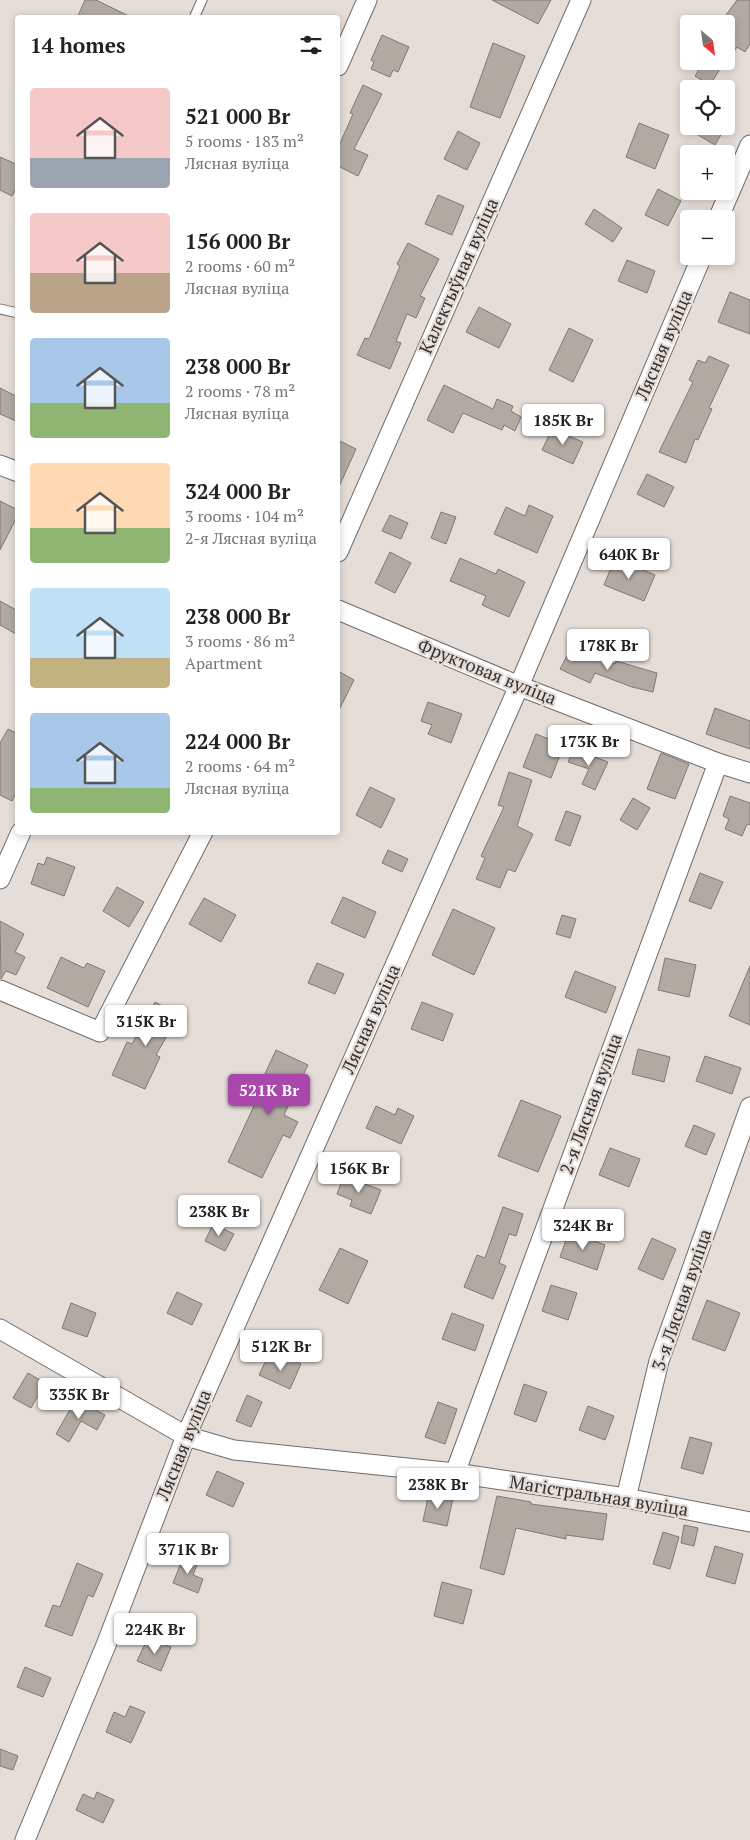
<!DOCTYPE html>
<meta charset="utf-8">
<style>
body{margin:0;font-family:"PT Serif",serif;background:#f2f2f2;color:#222;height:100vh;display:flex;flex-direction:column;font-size:19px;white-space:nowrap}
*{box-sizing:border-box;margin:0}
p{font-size:16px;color:#767676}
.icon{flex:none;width:28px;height:28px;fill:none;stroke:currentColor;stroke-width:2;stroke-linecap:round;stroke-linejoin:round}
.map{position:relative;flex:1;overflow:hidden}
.sheet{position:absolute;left:15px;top:15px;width:325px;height:820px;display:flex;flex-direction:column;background:#fff;border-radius:5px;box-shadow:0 2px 8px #0003}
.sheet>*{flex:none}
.needle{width:32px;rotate:151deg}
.fabs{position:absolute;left:680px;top:15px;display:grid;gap:10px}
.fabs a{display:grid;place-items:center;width:55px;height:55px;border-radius:5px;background:#fff;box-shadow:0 2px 8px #0003;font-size:25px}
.price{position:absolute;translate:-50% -42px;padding:0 11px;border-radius:5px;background:#fff;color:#222;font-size:16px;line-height:32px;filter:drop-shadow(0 1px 2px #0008)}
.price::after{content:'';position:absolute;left:50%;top:30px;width:15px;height:11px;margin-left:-8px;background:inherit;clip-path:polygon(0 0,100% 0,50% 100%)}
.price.selected{background:#a947ad;color:#fff}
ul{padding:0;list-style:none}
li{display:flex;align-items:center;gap:15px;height:125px;padding:0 15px}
li span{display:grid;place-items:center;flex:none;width:140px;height:100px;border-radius:5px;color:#555}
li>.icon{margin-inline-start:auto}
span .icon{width:60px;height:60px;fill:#fffc;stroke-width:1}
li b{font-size:21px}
h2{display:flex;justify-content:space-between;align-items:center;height:60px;padding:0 15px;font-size:21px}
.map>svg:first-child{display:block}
.building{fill:#b0aaa3;stroke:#807a74}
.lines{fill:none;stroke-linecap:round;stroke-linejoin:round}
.service-casing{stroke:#726b66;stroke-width:11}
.minor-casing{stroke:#726b66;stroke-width:21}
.service{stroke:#fff;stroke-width:9}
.minor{stroke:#fff;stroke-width:19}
.labels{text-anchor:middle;stroke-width:4.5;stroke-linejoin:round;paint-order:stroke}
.street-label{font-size:18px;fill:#33302e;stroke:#e5ddd7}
</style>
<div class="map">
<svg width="750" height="1840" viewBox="0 0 750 1840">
<rect width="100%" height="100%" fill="#e5ddd7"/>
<g class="building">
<path d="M85 0H96L133 18H77Z"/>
<path d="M492 0H551L538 24Z"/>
<path d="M737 0H750V44L745 52 737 47 726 63V15Z"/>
<path d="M382 35 409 47 398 72 393 70 390 77 371 69 374 62 371 60Z"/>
<path d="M493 43 525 56 500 118 470 107Z"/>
<path d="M704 61H725L710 85 695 76Z"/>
<path d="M363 85 382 94 354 149 368 155 358 176 338 166V148L353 114 350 113Z"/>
<path d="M639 123 669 135 655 169 626 157Z"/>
<path d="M683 126H726L715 145Z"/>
<path d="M458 131 480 143 467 170 444 159Z"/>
<path d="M0 157 18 165V185L12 196 0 190Z"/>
<path d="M658 189 681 201 668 226 645 215Z"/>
<path d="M438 195 464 206 452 235 425 224Z"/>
<path d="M594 209 622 228 613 242 585 224Z"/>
<path d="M408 243 439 259 420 296 425 298 416 318 407 314 396 341 401 343 390 369 357 355 365 338 369 339 400 266 397 264Z"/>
<path d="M627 260 655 271 647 293 618 281Z"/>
<path d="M730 292 750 300V334L718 322Z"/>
<path d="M479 307 511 324 499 348 466 332Z"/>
<path d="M569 328 593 340 573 382 549 370Z"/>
<path d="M709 356 729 365 709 408 712 409 698 440 695 439 686 463 659 452 693 382 689 380 698 360 705 363Z"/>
<path d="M444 385 493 409 497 399 513 406 511 411 521 417 515 431 504 425 502 430 463 413 453 433 427 420Z"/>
<path d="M0 388 18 397V422L0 414Z"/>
<path d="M552 429 583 442 573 464 542 450Z"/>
<path d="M338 440 356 449 338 489Z"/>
<path d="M647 474 674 487 664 507 637 494Z"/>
<path d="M0 501 18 510V515L0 550Z"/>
<path d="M529 505 553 516 537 553 494 534 506 507 525 516Z"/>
<path d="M441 512 456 517 446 544 431 538Z"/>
<path d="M390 515 408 523 401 539 382 531Z"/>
<path d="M390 552 411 563 395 593 375 583Z"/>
<path d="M460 558 496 574 498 569 525 582 509 617 482 605 486 596 450 581Z"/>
<path d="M615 558 655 575 644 601 604 585Z"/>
<path d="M0 601 18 611V635L0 625Z"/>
<path d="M581 648 615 664 616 661 657 673 653 692 632 687 595 673 590 683 560 669 569 652 577 656Z"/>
<path d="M338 671 354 680 338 712Z"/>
<path d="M428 702 462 714 451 743 428 734 432 725 421 721Z"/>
<path d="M715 708 750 721V749L706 734Z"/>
<path d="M8 729 18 734V789L12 801 0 795V743Z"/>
<path d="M536 734 564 745 551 778 523 767Z"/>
<path d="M574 749 608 762 595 790 582 784 589 769 568 762Z"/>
<path d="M661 753 689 764 675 799 647 789Z"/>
<path d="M509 772 532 780 517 826 533 834 515 872 508 869 500 888 476 879 485 858 481 856 504 807 498 805Z"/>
<path d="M370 787 395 799 381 828 356 815Z"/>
<path d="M730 796 750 803V825L747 824 742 836 725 829 729 819 723 816Z"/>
<path d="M633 798 650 808 637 830 620 820Z"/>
<path d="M566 811 581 816 570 846 555 840Z"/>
<path d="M388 850 408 859 402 872 382 863Z"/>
<path d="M47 857 75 867 64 896 31 884 38 863 44 865Z"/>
<path d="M700 873 723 882 711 909 689 901Z"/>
<path d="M117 887 144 902 129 927 103 911Z"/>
<path d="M343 897 376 912 365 938 331 923Z"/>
<path d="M204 898 236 915 221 942 189 924Z"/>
<path d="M453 909 495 928 474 975 432 955Z"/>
<path d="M562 915 576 919 570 938 556 934Z"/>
<path d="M0 921 24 934 15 952 25 957 16 975 6 971 1 979Z"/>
<path d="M61 957 84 968 87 963 105 971 88 1007 47 988Z"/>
<path d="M665 958 696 965 689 997 658 990Z"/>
<path d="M317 963 344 974 335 994 308 983Z"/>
<path d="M750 966V1025L729 1016Z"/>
<path d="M575 971 616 987 606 1013 565 997Z"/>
<path d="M155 1002 179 1015 156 1055 160 1057 145 1089 112 1075 127 1042 132 1044Z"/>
<path d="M422 1002 453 1014 443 1041 411 1029Z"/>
<path d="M638 1049 670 1057 664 1082 632 1074Z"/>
<path d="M276 1050 308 1065 284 1115 298 1122 290 1138 283 1135 262 1178 228 1162 266 1080 263 1078Z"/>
<path d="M705 1056 741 1068 732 1094 696 1081Z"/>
<path d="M521 1100 561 1116 538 1172 498 1156Z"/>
<path d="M376 1106 395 1115 398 1108 414 1116 401 1144 366 1128Z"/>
<path d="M694 1125 715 1134 706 1155 685 1146Z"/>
<path d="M610 1148 640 1159 629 1187 599 1175Z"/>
<path d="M344 1176 381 1190 371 1214 350 1206 352 1200 337 1194Z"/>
<path d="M503 1207 523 1214 516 1236 509 1234 499 1263 506 1266 493 1299 464 1287 477 1255 485 1258Z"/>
<path d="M213 1224 234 1234 225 1251 205 1241Z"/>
<path d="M569 1232 605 1245 597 1270 560 1257Z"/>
<path d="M652 1238 676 1249 663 1280 638 1269Z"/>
<path d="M340 1248 368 1261 348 1304 319 1290Z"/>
<path d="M551 1285 577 1293 568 1320 542 1311Z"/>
<path d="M177 1292 202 1304 192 1325 167 1313Z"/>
<path d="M707 1300 740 1313 725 1351 692 1339Z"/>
<path d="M71 1303 96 1313 87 1337 62 1328Z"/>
<path d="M452 1313 484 1325 475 1351 442 1339Z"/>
<path d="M284 1356 301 1364 290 1389 259 1375 267 1358 280 1364Z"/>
<path d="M28 1373 45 1383 31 1408 13 1398Z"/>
<path d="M524 1384 547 1392 536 1422 514 1414Z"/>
<path d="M247 1395 262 1402 251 1427 236 1421Z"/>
<path d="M76 1399 105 1415 97 1430 81 1421 69 1442 56 1434Z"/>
<path d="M438 1402 457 1409 445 1444 425 1437Z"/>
<path d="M588 1406 614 1416 605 1440 579 1430Z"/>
<path d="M690 1437 712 1443 703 1474 681 1468Z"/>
<path d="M217 1471 244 1483 233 1507 206 1495Z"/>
<path d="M429 1493 453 1498 447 1526 423 1521Z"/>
<path d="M497 1496 531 1502V1504L607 1514 603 1540 566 1535V1539L516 1528 504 1575 480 1568Z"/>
<path d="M684 1525 698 1528 694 1546 681 1543Z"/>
<path d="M663 1532 679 1537 670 1569 653 1564Z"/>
<path d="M715 1546 743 1554 735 1584 706 1576Z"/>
<path d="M184 1555 199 1560 193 1575 203 1579 198 1593 173 1583Z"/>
<path d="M77 1563 103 1574 93 1597 88 1595 72 1636 45 1626 53 1605 60 1607Z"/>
<path d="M442 1582 472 1590 463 1624 434 1616Z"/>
<path d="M155 1641 171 1647 161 1671 137 1661 145 1644 153 1647Z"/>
<path d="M25 1667 51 1678 43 1697 17 1687Z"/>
<path d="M130 1706 145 1712 131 1743 106 1732 114 1712 125 1717Z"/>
<path d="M0 1749 18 1756 13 1770 0 1766Z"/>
<path d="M97 1792 114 1800 103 1823 76 1810 83 1794 94 1799Z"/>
</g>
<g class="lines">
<defs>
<g id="service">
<path d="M194 18 202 0"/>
<path d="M0 309 18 313"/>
</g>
<g id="minor">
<path d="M338 66 367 0"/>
<path d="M718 219 750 145"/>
<path d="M0 465 18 472"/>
<path d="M338 552 581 0"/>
<path d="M338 610 519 686 718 763 750 773"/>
<path d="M0 879 21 832"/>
<path d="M0 990 100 1032 203 832"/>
<path d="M0 1329 186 1436 234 1450 455 1473 626 1498 750 1522"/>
<path d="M455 1473 718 763"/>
<path d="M626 1498 659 1361 750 1107"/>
<path d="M25 1840 106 1645 186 1436 519 686 702 256"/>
</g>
</defs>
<use href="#service" class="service-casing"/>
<use href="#minor" class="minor-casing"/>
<use href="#service" class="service"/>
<use href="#minor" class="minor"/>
</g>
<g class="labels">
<g class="street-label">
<text transform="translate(459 276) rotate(-66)" y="6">Калектыўная вуліца</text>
<text transform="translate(664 345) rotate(-67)" y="6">Лясная вуліца</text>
<text transform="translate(487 672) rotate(22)" y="6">Фруктовая вуліца</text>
<text transform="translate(371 1019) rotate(-66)" y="6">Лясная вуліца</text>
<text transform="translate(591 1104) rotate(-70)" y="6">2-я Лясная вуліца</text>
<text transform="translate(682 1300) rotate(-71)" y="6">3-я Лясная вуліца</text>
<text transform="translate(184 1445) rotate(-68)" y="6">Лясная вуліца</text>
<text transform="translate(599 1496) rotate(9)" y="6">Магістральная вуліца</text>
</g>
</g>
</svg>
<div class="fabs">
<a><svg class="needle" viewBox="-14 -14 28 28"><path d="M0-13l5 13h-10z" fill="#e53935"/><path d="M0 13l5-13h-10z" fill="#767676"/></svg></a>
<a><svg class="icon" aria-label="locate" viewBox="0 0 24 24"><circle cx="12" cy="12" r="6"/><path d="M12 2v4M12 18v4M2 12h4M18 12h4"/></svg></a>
<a>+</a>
<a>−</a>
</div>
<b class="price" style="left:563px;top:446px">185K Br</b>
<b class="price" style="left:629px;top:580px">640K Br</b>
<b class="price" style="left:608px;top:671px">178K Br</b>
<b class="price" style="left:589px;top:767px">173K Br</b>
<b class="price" style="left:146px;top:1047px">315K Br</b>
<b class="price selected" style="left:269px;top:1116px">521K Br</b>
<b class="price" style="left:359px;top:1194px">156K Br</b>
<b class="price" style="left:219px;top:1237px">238K Br</b>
<b class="price" style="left:583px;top:1251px">324K Br</b>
<b class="price" style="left:281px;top:1372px">512K Br</b>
<b class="price" style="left:79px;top:1420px">335K Br</b>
<b class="price" style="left:438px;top:1510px">238K Br</b>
<b class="price" style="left:188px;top:1575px">371K Br</b>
<b class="price" style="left:155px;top:1655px">224K Br</b>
<section class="sheet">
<h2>14 homes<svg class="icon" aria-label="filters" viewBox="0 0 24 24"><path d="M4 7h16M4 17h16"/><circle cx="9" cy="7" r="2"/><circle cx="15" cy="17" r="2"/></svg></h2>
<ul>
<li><span style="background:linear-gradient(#f6c9c9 70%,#9aa5b1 0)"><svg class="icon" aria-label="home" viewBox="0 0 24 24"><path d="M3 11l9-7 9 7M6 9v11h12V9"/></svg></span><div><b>521 000 Br</b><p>5 rooms · 183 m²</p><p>Лясная вуліца</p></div></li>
<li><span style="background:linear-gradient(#f6c9c9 60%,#b9a48a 0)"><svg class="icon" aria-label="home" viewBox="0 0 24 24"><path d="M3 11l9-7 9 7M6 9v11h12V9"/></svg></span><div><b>156 000 Br</b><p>2 rooms · 60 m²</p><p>Лясная вуліца</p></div></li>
<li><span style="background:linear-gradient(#a9c7e8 65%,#8fb573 0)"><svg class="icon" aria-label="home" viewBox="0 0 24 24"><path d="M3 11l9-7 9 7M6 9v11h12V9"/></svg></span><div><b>238 000 Br</b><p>2 rooms · 78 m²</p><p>Лясная вуліца</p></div></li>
<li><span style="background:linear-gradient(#ffd9b3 65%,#8fb573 0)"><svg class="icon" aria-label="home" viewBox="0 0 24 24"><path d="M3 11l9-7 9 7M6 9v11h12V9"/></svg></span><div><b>324 000 Br</b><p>3 rooms · 104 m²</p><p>2-я Лясная вуліца</p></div></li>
<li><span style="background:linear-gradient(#bfe0f5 70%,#c2b280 0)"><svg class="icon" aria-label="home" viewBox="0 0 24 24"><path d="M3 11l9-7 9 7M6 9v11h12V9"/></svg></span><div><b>238 000 Br</b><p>3 rooms · 86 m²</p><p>Apartment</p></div></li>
<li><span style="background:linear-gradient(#a9c7e8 75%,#8fb573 0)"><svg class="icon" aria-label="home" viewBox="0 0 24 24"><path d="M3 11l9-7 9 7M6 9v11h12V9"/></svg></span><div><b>224 000 Br</b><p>2 rooms · 64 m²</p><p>Лясная вуліца</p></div></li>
</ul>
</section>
</div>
